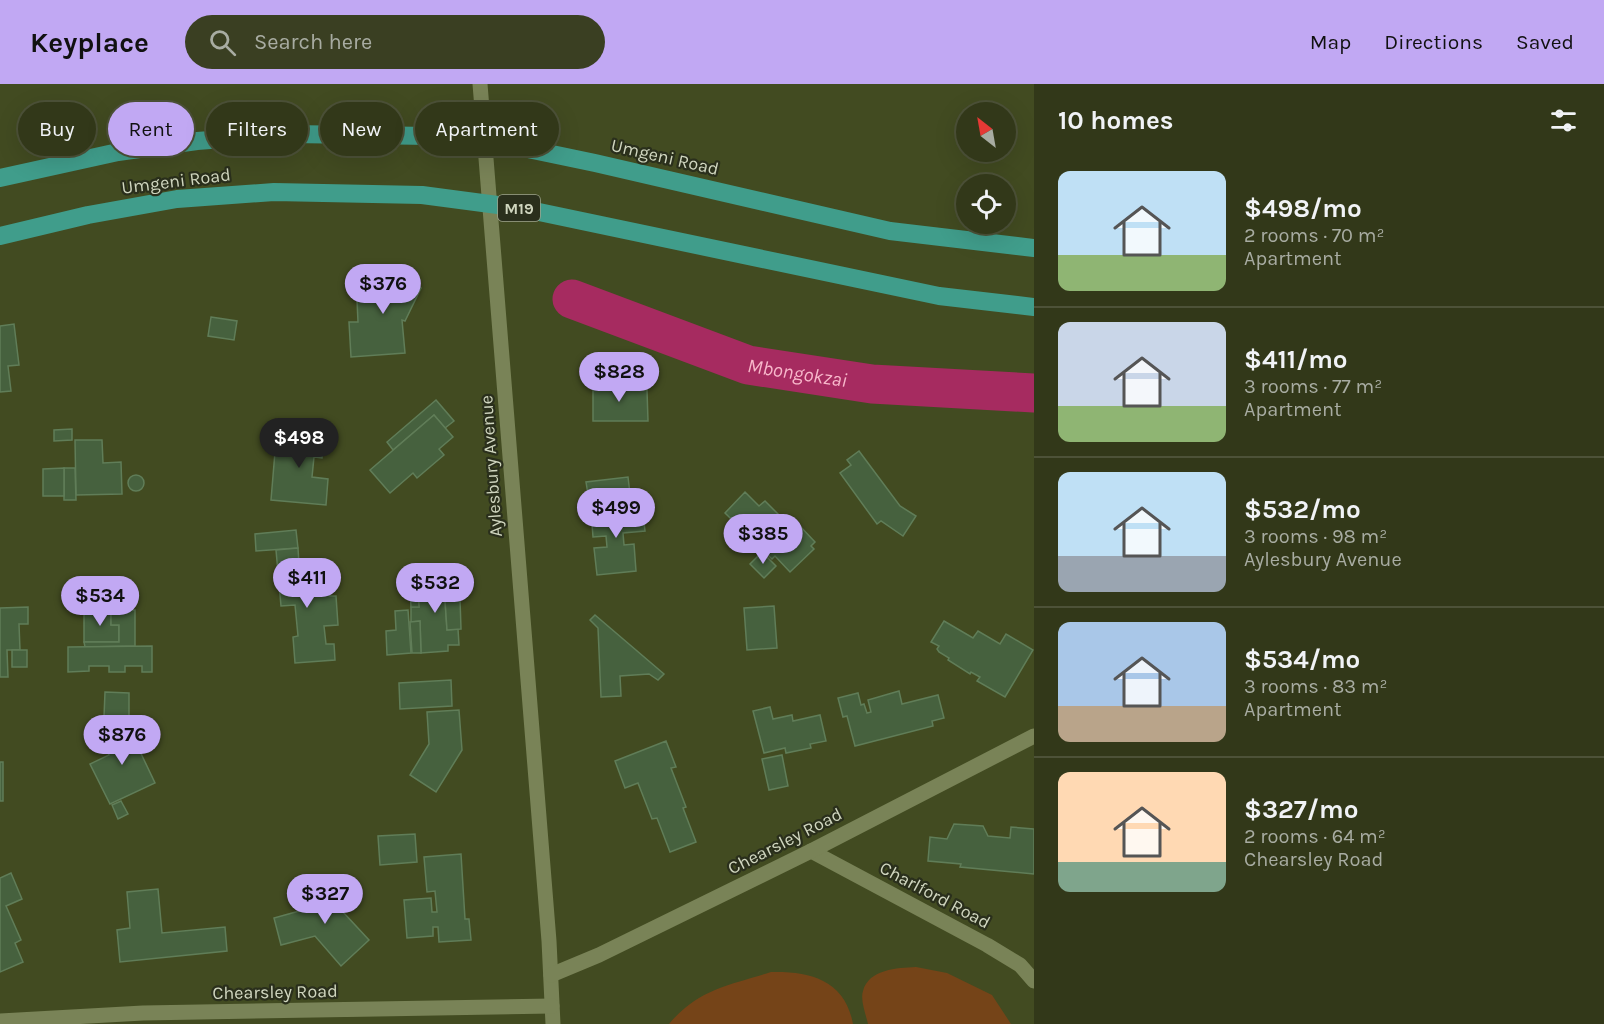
<!DOCTYPE html>
<meta charset="utf-8">
<style>
body{margin:0;font-family:Karla,sans-serif;background:#3a3f22;color:#f1f3f6;height:100vh;display:flex;flex-direction:column;font-size:22px;white-space:nowrap}
*{box-sizing:border-box;margin:0}
p{font-size:20px;color:#a8aca2}
.icon{flex:none;width:33px;height:33px;fill:none;stroke:currentColor;stroke-width:2;stroke-linecap:round;stroke-linejoin:round}
.map{position:relative;flex:1;overflow:hidden}
.drawer{display:flex;flex-direction:column;background:#323819;width:570px}
.drawer>*{flex:none}
.banner{position:absolute;left:18px;top:18px;width:570px;height:54px;display:flex;gap:12px}
.needle{width:39px;rotate:329deg}
.buttons{position:absolute;left:956px;top:18px;display:grid;gap:12px}
.buttons a{display:grid;place-items:center;width:60px;height:60px;border-radius:50%;background:#323819;box-shadow:0 6px 24px #0002,0 0 0 2px #4d5238;font-size:30px}
.price{position:absolute;translate:-50% -51px;padding:0 14px;border-radius:21px;background:#c1a8f3;color:#111;font-size:20px;line-height:39px;filter:drop-shadow(0 2px 3px #0008)}
.price::after{content:'';position:absolute;left:50%;top:36px;width:18px;height:14px;margin-left:-9px;background:inherit;clip-path:polygon(0 0,100% 0,50% 100%)}
.price.current{background:#222;color:#fff}
ul{padding:0;list-style:none}
li{display:flex;align-items:center;gap:18px;height:150px;padding:0 24px}
li+li{border-top:2px solid #4d5238}
li span{display:grid;place-items:center;flex:none;width:168px;height:120px;border-radius:12px;color:#555}
li>.icon{margin-inline-start:auto}
span .icon{width:72px;height:72px;fill:#fffc;stroke-width:1}
li b{font-size:26px}
h2{display:flex;justify-content:space-between;align-items:center;height:72px;padding:0 24px;font-size:26px}
.tag{padding:0 21px;border-radius:27px;background:#323819;box-shadow:0 6px 24px #0002,0 0 0 2px #4d5238;font-size:21px;line-height:54px}
.tag.current{background:#c1a8f3;color:#111}
header{display:flex;align-items:center;gap:36px;box-sizing:border-box;height:84px;padding:0 30px;background:#c1a8f3;color:#111}
header strong{font-size:28px}
nav{display:flex;gap:33px;margin-inline-start:auto;font-size:21px}
.search{width:420px;height:54px;background:#3a3f22;display:flex;align-items:center;gap:15px;box-sizing:border-box;padding:0 21px;border-radius:33px;color:#a8aca2;font-size:22px}
main{display:flex;flex:1;min-height:0}
.map>svg:first-child{display:block}
.green{fill:#754418}
.lines{fill:none;stroke-linecap:round;stroke-linejoin:round}
.river{stroke:#a62b60;stroke-width:39}
.building{fill:#46613e;stroke:#607d58;stroke-width:1.5}
.minor{stroke:#798357;stroke-width:15}
.highway{stroke:#409d8b;stroke-width:18}
.labels{text-anchor:middle;stroke-width:4.5;stroke-linejoin:round;paint-order:stroke}
.shield{fill:#2a2f1c;stroke:#9ea48e;stroke-width:1.5}
.shield-label{font-size:16px;font-weight:bold;fill:#d0d6bf}
.street-label{font-size:18px;fill:#d0d6bf;stroke:#2a2f1c}
.water-label{font-size:20px;font-style:italic;fill:#f7b7ca;stroke:#2a2f1c}
</style>
<header>
<strong>Keyplace</strong>
<div class="search"><svg class="icon" aria-label="search" viewBox="0 0 24 24"><circle cx="10" cy="10" r="6"/><path d="M15 15l6 6"/></svg>Search here</div>
<nav><a>Map</a><a>Directions</a><a>Saved</a></nav>
</header>
<main>
<div class="map">
<svg width="1034" height="940" viewBox="0 0 1034 940">
<rect width="100%" height="100%" fill="#424b21"/>
<g class="green">
<path d="M916 883 947 889 992 911 1011 940H868C866 931 860 916 863 907 869 885 897 884 916 883Z"/>
<path d="M771 888C810 887 845 896 853 940H669C698 905 730 901 771 888Z"/>
</g>
<g class="lines">
<path class="river" id="s1" d="M572 215 748 281 872 300 1034 309"/>
</g>
<g class="building">
<path d="M389 184 416 197 414 200 421 204 405 237 402 236 405 269 351 273 349 238H358L357 216 364 200 373 204 382 185 388 188Z"/>
<path d="M211 233 237 237 234 256 208 252Z"/>
<path d="M14 240 19 281 8 282 11 307 0 308V242Z"/>
<path d="M598 295H613V306H647L648 337H593V303H596Z"/>
<path d="M436 316 454 337 445 344 434 331 393 366 387 358Z"/>
<path d="M434 331 453 353 439 365 444 371 417 394 413 389 390 409 370 386Z"/>
<path d="M72 345V356L54 357V346Z"/>
<path d="M282 346 324 349 322 374 314 373 312 393 328 395 326 421 271 416 275 368 281 369Z"/>
<path d="M75 356H102L103 379 121 378 122 410 76 411Z"/>
<path d="M859 367 900 422 916 432 903 452 881 437 877 440 840 389 851 381 847 376Z"/>
<path d="M64 384H75L76 416H64Z"/>
<path d="M64 384V412H43V385Z"/>
<circle cx="136" cy="399" r="8"/>
<path d="M628 393 631 418 590 423 586 398Z"/>
<path d="M745 408 759 422 765 417 794 446 799 441 815 458 811 462 814 465 790 488 775 472 772 475 725 429Z"/>
<path d="M642 421 645 447 623 449 624 461 634 460 636 487 597 491 594 464 607 463 606 452 593 453 591 427 618 425V429L626 428V423Z"/>
<path d="M296 446 298 464 256 467 255 450Z"/>
<path d="M298 464 300 496 311 495 312 500 329 498 330 512H336L338 541 324 542 326 560H334L335 576 295 579 293 553 298 552 295 521 281 522 276 466Z"/>
<path d="M762 468 776 482 764 494 750 480Z"/>
<path d="M456 493 457 515 445 516 447 546 458 545 459 561H448V567L421 569 420 537 411 538V523H419L417 496Z"/>
<path d="M410 507H418L419 523H411Z"/>
<path d="M457 515H460L461 545 447 546 445 516Z"/>
<path d="M774 522 777 564 747 566 744 524Z"/>
<path d="M28 523V540H19L20 566H7L8 593H0V524Z"/>
<path d="M84 525H111V541H119V558H84Z"/>
<path d="M135 526V562L85 563 84 558H119V541H111V527Z"/>
<path d="M408 526 411 569 387 571 386 547 396 546 395 527Z"/>
<path d="M595 531 664 590 658 596 649 590 620 592 621 612 601 613 598 544 590 536Z"/>
<path d="M420 537 421 569H412L410 538Z"/>
<path d="M944 537 973 554 978 547 1000 560 1006 550 1033 566 1005 613 977 597 980 593 971 588 970 590 948 576 949 574 939 568 937 565 939 562 931 558Z"/>
<path d="M152 562V588H142V582H125V588H109V582H89V587L68 588V563Z"/>
<rect x="12" y="566" width="15" height="17"/>
<path d="M451 596 452 622 400 625 399 599Z"/>
<path d="M899 607 902 620 938 611 944 634 932 637 933 642 855 662 847 632 843 633 838 614 858 609 861 621 864 620 867 629 871 628 868 616Z"/>
<path d="M105 608 129 609V633H104Z"/>
<path d="M770 623 773 635 792 631 793 637 820 631 826 657 810 660 811 664 786 669 785 664 764 669 753 627Z"/>
<path d="M459 626 462 666 436 708 410 691 429 660 427 628Z"/>
<path d="M127 640 155 699 110 720 90 680 109 671 100 653Z"/>
<path d="M666 657 676 683 671 684 686 723 683 724 696 758 670 768 657 734 652 735 638 699 625 704 615 677Z"/>
<path d="M782 671 788 702 769 706 762 675Z"/>
<rect x="0" y="678" width="3" height="39"/>
<path d="M121 717 128 730 118 735 112 721Z"/>
<path d="M954 740 983 742 988 752 1010 754 1011 743 1034 745V790L960 783 961 780 928 777 930 753 947 755Z"/>
<path d="M415 750 417 778 380 781 378 752Z"/>
<path d="M461 770 465 835H469L471 856 439 858 438 843H433V852L407 854 404 816 431 814 432 828H437L435 807 427 808 424 773Z"/>
<path d="M11 789 22 815 6 822 21 856 15 859 23 878 0 888V794Z"/>
<path d="M338 797 356 815 343 828 369 856 341 882 315 852 281 861 274 834 310 824Z"/>
<path d="M158 805 162 849 225 843 227 867 120 878 117 846 130 844 127 808Z"/>
</g>
<g class="lines">
<g class="minor">
<path d="M480 0 549 857 553 940"/>
<path d="M811 767 987 861 1020 881 1034 897"/>
<path d="M551 891 599 871 811 767 1034 652"/>
<path d="M0 937 143 929 552 922"/>
</g>
<g class="highway">
<path d="M0 94 118 68 197 57 290 50 431 52 509 61 595 79 890 147 1034 164"/>
<path d="M0 152 88 131 177 115 274 108 422 111 520 124 939 212 1034 223"/>
</g>
</g>
<g class="labels">
<rect class="shield" x="498" y="111" width="42" height="26" rx="4.5"/>
<g class="shield-label">
<text x="519" y="130">M19</text>
</g>
<g class="street-label">
<text transform="translate(665 73) rotate(13)" y="6">Umgeni Road</text>
<text transform="translate(176 97) rotate(-7)" y="6">Umgeni Road</text>
<text transform="translate(491 382) rotate(-94)" y="6">Aylesbury Avenue</text>
<text transform="translate(785 757) rotate(-27)" y="6">Chearsley Road</text>
<text transform="translate(935 811) rotate(28)" y="6">Charlford Road</text>
<text transform="translate(275 908) rotate(-1)" y="6">Chearsley Road</text>
</g>
<g class="water-label">
<text dy="7" stroke="none"><textPath href="#s1" startOffset="238">Mbongokzai</textPath></text>
</g>
</g>
</svg>
<div class="buttons">
<a><svg class="needle" viewBox="-14 -14 28 28"><path d="M0-13l5 13h-10z" fill="#e53935"/><path d="M0 13l5-13h-10z" fill="#a8aca2"/></svg></a>
<a><svg class="icon" aria-label="locate" viewBox="0 0 24 24"><circle cx="12" cy="12" r="6"/><path d="M12 2v4M12 18v4M2 12h4M18 12h4"/></svg></a>
</div>
<b class="price" style="left:383px;top:231px">$376</b>
<b class="price" style="left:619px;top:319px">$828</b>
<b class="price current" style="left:299px;top:385px">$498</b>
<b class="price" style="left:616px;top:455px">$499</b>
<b class="price" style="left:763px;top:481px">$385</b>
<b class="price" style="left:307px;top:525px">$411</b>
<b class="price" style="left:435px;top:530px">$532</b>
<b class="price" style="left:100px;top:543px">$534</b>
<b class="price" style="left:122px;top:682px">$876</b>
<b class="price" style="left:325px;top:841px">$327</b>
<div class="banner">
<a class="tag">Buy</a>
<a class="tag current">Rent</a>
<a class="tag">Filters</a>
<a class="tag">New</a>
<a class="tag">Apartment</a>
</div>
</div>
<section class="drawer">
<h2>10 homes<svg class="icon" aria-label="filters" viewBox="0 0 24 24"><path d="M4 7h16M4 17h16"/><circle cx="9" cy="7" r="2"/><circle cx="15" cy="17" r="2"/></svg></h2>
<ul>
<li><span style="background:linear-gradient(#bfe0f5 70%,#8fb573 0)"><svg class="icon" aria-label="home" viewBox="0 0 24 24"><path d="M3 11l9-7 9 7M6 9v11h12V9"/></svg></span><div><b>$498/mo</b><p>2 rooms · 70 m²</p><p>Apartment</p></div></li>
<li><span style="background:linear-gradient(#c9d6e8 70%,#8fb573 0)"><svg class="icon" aria-label="home" viewBox="0 0 24 24"><path d="M3 11l9-7 9 7M6 9v11h12V9"/></svg></span><div><b>$411/mo</b><p>3 rooms · 77 m²</p><p>Apartment</p></div></li>
<li><span style="background:linear-gradient(#bfe0f5 70%,#9aa5b1 0)"><svg class="icon" aria-label="home" viewBox="0 0 24 24"><path d="M3 11l9-7 9 7M6 9v11h12V9"/></svg></span><div><b>$532/mo</b><p>3 rooms · 98 m²</p><p>Aylesbury Avenue</p></div></li>
<li><span style="background:linear-gradient(#a9c7e8 70%,#b9a48a 0)"><svg class="icon" aria-label="home" viewBox="0 0 24 24"><path d="M3 11l9-7 9 7M6 9v11h12V9"/></svg></span><div><b>$534/mo</b><p>3 rooms · 83 m²</p><p>Apartment</p></div></li>
<li><span style="background:linear-gradient(#ffd9b3 75%,#7fa58c 0)"><svg class="icon" aria-label="home" viewBox="0 0 24 24"><path d="M3 11l9-7 9 7M6 9v11h12V9"/></svg></span><div><b>$327/mo</b><p>2 rooms · 64 m²</p><p>Chearsley Road</p></div></li>
</ul>
</section>
</main>
